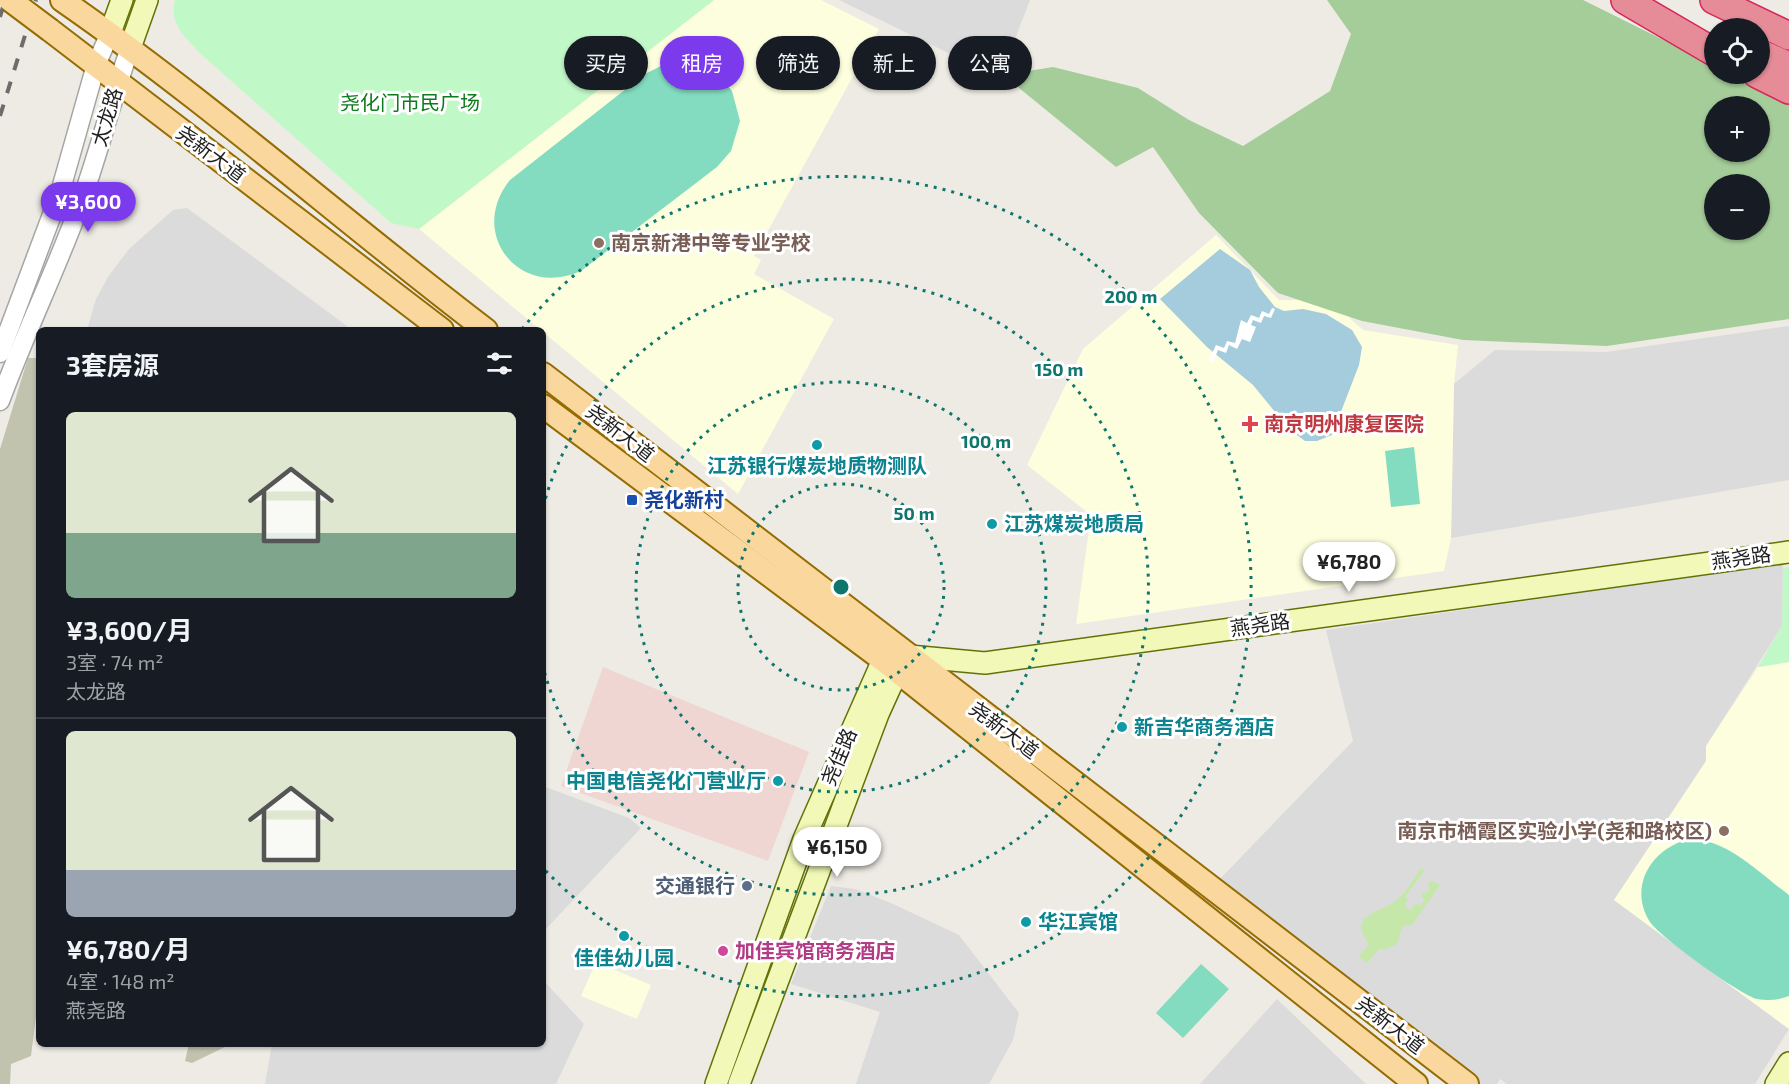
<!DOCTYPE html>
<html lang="zh">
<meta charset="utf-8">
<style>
body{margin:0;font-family:"Exo 2","Noto Sans SC",sans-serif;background:#242831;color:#f1f3f6;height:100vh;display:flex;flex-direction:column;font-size:22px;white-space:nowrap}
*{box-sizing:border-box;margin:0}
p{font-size:20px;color:#9ea1a6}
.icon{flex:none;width:33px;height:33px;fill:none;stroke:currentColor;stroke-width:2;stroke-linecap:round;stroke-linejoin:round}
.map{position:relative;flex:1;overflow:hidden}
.sheet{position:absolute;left:36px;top:327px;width:510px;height:720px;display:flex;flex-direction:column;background:#171b24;border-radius:9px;box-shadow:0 2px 4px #0004}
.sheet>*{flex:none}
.top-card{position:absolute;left:564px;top:36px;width:570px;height:54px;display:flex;gap:12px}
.buttons{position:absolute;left:1704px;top:18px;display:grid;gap:12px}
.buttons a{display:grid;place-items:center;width:66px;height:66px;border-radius:50%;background:#171b24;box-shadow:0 2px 4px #0004;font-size:30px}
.price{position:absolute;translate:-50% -51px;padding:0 14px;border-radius:21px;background:#fff;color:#222;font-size:20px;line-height:39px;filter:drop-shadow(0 2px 3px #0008)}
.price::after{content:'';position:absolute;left:50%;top:36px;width:18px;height:14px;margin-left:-9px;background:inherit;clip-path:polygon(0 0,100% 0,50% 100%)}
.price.active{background:#7c3aed;color:#fff}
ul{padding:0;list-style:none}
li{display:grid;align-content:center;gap:12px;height:318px;padding:0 30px}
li+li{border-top:2px solid #363941}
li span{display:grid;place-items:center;height:186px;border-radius:9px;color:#555}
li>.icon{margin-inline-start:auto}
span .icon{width:108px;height:108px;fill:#fffc;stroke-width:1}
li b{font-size:26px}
h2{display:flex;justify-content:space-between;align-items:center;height:72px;padding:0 30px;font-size:26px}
.pill{padding:0 21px;border-radius:27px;background:#171b24;box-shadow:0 2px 4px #0004;font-size:21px;line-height:54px}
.pill.active{background:#7c3aed;color:#fff}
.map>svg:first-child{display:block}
.residential{fill:#dcdbdb}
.commercial{fill:#efd6d3}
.education{fill:#fcfedd}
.construction{fill:#c2c3af}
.grass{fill:#c5e8aa}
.forest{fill:#a5cd99;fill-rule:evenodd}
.park{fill:#c1f8c8}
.pitch{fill:#83dcbf}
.water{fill:#a5ccdc}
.pier{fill:#fff}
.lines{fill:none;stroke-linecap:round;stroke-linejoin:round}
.tertiary-casing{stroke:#a5a5a5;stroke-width:21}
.secondary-casing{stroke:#617207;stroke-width:24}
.primary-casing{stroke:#946c03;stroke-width:26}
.motorway-casing{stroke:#d62759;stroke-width:30}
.tertiary{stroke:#fff;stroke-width:18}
.secondary{stroke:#f1f8b8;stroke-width:21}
.primary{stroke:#fad79d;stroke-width:22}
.motorway{stroke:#e58c98;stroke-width:27}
.rail{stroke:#6c6c6c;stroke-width:4;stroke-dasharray:12 12;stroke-linecap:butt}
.primary-bridge-casing{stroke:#946c03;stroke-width:26;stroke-linecap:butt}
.primary-bridge{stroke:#fad79d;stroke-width:22}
.ring{fill:none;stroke:#0f766e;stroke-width:3;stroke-dasharray:3 6}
.education-dot{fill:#8d6e63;stroke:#fff;stroke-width:2}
.health-dot{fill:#e0444e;stroke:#fff;stroke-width:2}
.culture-dot{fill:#0f9aa8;stroke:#fff;stroke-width:2}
.transit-dot{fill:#1a4fb4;stroke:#fff;stroke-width:2}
.service-dot{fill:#5c6f8a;stroke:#fff;stroke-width:2}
.hotel-dot{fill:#d1479c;stroke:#fff;stroke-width:2}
.labels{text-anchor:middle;stroke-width:6;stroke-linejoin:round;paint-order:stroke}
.park-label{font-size:20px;fill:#0d7a1c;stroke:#fff}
.street-label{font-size:20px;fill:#1e1e1e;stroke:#fff}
.education-label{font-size:20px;font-weight:bold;fill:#785e54;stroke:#fff;text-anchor:start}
.health-label{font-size:20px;font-weight:bold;fill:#be3a42;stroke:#fff;text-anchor:start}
.culture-label{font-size:20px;font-weight:bold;fill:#0d838f;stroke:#fff;text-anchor:start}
.transit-label{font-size:20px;font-weight:bold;fill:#164399;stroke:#fff;text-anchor:start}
.service-label{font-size:20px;font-weight:bold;fill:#4e5e75;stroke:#fff;text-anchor:end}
.hotel-label{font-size:20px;font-weight:bold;fill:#b23c85;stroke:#fff;text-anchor:start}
.centre{fill:#0f766e;stroke:#fff;stroke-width:3}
.ring-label{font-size:18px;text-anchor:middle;font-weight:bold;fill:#0f766e;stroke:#fff;stroke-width:6;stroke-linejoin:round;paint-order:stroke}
</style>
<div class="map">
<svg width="1789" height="1084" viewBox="0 0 1789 1084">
<rect width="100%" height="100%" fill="#eeebe4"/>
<g class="residential">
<path d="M839 0H1030L1000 78Z"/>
<path d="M187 208 343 323 351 330H87L96 299 108 277 129 249 173 210Z"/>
<path d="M1789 326V480L1451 538 1454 384 1495 350 1606 352Z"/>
<path d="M1783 563 1782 626 1706 746V761L1614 900 1789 1029 1755 1084H1507L1500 1079 1497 1084H1474L1216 883 1353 741 1326 630Z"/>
<path d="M543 786 629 818 641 828 543 932Z"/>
<path d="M831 886 855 889 891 903 959 935 1019 1013 1013 1040 989 1084H856L880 1012 791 984Z"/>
<path d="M543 980 584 1024 556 1084H265L272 1044H543Z"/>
<path d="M1277 999 1366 1084H1200Z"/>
</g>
<path class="commercial" d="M603 667 809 752 768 861 561 786Z"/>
<g class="education">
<path d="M714 0H821L879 29 754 256 761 260 754 274 834 319 738 494 419 229Z"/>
<path d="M1216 235 1279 300H1308L1343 312 1363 330 1458 345 1454 384 1451 538 1444 571 1076 624 1091 515 1027 465 1083 349Z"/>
<path d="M1789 662V1029L1614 900 1706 761V746L1758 667Z"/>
<path d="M596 962 651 985 637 1019 581 996Z"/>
</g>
<g class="construction">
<path d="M28 358H39V993L31 1056 11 1064 10 1084H0V449Z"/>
<path d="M189 1044H231L192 1063 185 1061Z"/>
</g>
<path class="grass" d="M1421 868 1425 870 1405 897 1408 899 1405 905 1408 909 1411 910 1414 904 1421 905 1424 900 1421 894 1430 890 1428 884 1431 881 1440 885 1412 925 1403 926 1397 944 1386 949H1379L1367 963 1359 956 1369 944C1345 913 1383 913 1398 899 1407 891 1414 878 1421 868Z"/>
<path class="forest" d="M1327 0H1583L1714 65V74H1731L1789 102V319L1607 346 1463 340 1362 321 1278 293 1199 213 1153 147 1116 167 1003 75 1053 67 1138 88 1189 120 1243 146 1330 91 1351 34ZM1714 106H1760V152H1714ZM1714 184H1760V230H1714Z"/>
<g class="park">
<path d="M175 0H714L419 229 391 223 202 55C187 39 168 24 175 0Z"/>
<path d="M1789 567V662L1758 667 1782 626 1783 568Z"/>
</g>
<g class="pitch">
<path d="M687 62 698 64 718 74 732 91 740 121 731 151 717 167 581 271C519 299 467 233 510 180L645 74 665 64Z"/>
<path d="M1414 447 1420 504 1391 507 1385 451Z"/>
<path d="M1690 839C1728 839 1760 874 1789 895V996C1779 1000 1768 1001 1757 999 1739 994 1661 938 1650 922 1627 886 1653 847 1690 839Z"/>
<path d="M1201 964 1229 989 1183 1038 1156 1013Z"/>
</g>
<path class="water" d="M1220 249 1250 270 1259 287 1275 307 1284 311 1303 309 1326 314 1352 330 1362 347 1359 365 1332 435 1317 441H1305L1289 429 1253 385 1207 347 1160 299Z"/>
<path class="pier" d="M1272 308 1275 309 1271 318 1264 316 1261 323 1253 320 1251 325 1256 327 1250 342 1242 339 1237 349 1229 345 1226 353 1218 350 1213 362 1209 360 1216 345 1224 348 1227 341 1235 343 1241 320 1247 323 1251 315 1259 318 1262 311 1269 314Z"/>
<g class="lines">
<defs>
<g id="tertiary">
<path d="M0 353 59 196 96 65 110 33"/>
<path d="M0 401C24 336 54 274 78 210 98 157 111 101 130 48"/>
</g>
<g id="secondary">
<path d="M110 33 122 0"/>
<path d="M130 48 147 0"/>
<path d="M716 1084 804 839 883 660 909 656 985 663 1789 552"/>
<path d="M739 1084 878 714 897 672 908 659"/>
<path d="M1776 1084 1789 1063"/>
</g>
<g id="primary">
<path d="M62 0C209 102 344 222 486 330"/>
<path d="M50 30 442 330"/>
<path d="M543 374 1467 1084"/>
<path d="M543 406 883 660 1416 1084"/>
</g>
<g id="motorway">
<path d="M1625 0 1714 52"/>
<path d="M1714 0 1789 36"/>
<path d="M1760 53 1789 66"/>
<path d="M1757 74 1789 90"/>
</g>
</defs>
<use href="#tertiary" class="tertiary-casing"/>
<use href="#secondary" class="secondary-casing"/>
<use href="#primary" class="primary-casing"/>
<use href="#motorway" class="motorway-casing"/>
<use href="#tertiary" class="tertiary"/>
<use href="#secondary" class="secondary"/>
<use href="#primary" class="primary"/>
<use href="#motorway" class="motorway"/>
<g class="rail">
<path d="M0 17 5 0"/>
<path d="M0 116 36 0"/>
</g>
<defs>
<path id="primary-bridge" d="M10 0 50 30"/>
</defs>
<use href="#primary-bridge" class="primary-bridge-casing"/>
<use href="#primary-bridge" class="primary-bridge"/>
</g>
<g class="ring">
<circle cx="841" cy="587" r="103"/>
<circle cx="841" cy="587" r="205"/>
<path d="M543 507A308 308 0 1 1 543 667"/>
<path d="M522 329A410 410 0 1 1 544 869"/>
</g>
<g class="education-dot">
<circle cx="599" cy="243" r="6"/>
<circle cx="1724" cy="831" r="6"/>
</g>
<path class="health-dot" d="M1247 415h6v6h6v6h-6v6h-6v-6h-6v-6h6z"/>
<g class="culture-dot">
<circle cx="817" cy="445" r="6"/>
<circle cx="992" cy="524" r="6"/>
<circle cx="1122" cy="727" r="6"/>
<circle cx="778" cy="781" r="6"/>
<circle cx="1026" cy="922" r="6"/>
<circle cx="624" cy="936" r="6"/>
</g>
<rect class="transit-dot" x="626" y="494" width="12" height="12" rx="3"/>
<circle class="service-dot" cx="747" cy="886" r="6"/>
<circle class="hotel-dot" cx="723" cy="951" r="6"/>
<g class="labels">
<g class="park-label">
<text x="410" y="110">尧化门市民广场</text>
</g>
<g class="street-label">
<text transform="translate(107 117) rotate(-73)" y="7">太龙路</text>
<text transform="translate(211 154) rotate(37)" y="7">尧新大道</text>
<text transform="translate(620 433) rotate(38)" y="7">尧新大道</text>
<text transform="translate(1741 558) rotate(-8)" y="7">燕尧路</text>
<text transform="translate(1260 625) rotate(-8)" y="7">燕尧路</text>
<text transform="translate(1004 730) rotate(37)" y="7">尧新大道</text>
<text transform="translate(839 757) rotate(-67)" y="7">尧佳路</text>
<text transform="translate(1390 1025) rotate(38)" y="7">尧新大道</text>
</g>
<g class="education-label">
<text x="611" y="250">南京新港中等专业学校</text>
<text x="1712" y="838" text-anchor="end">南京市栖霞区实验小学(尧和路校区)</text>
</g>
<g class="health-label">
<text x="1264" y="431">南京明州康复医院</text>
</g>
<g class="culture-label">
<text x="817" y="473" text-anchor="middle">江苏银行煤炭地质物测队</text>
<text x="1004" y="531">江苏煤炭地质局</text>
<text x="1134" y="734">新吉华商务酒店</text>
<text x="766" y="788" text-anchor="end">中国电信尧化门营业厅</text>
<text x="1038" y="929">华江宾馆</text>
<text x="624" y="965" text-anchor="middle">佳佳幼儿园</text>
</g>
<g class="transit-label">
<text x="644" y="507">尧化新村</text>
</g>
<g class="service-label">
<text x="735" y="893">交通银行</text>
</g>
<g class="hotel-label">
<text x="735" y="958">加佳宾馆商务酒店</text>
</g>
</g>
<circle cx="841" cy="587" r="9" class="centre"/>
<g class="ring-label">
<text x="1131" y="303">200 m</text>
<text x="1059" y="376">150 m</text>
<text x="986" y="448">100 m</text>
<text x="914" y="520">50 m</text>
</g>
</svg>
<div class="buttons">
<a><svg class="icon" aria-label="locate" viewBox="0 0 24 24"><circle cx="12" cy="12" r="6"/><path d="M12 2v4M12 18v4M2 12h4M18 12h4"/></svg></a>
<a>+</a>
<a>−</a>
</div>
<b class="price active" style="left:88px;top:233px">¥3,600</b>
<b class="price" style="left:1349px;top:593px">¥6,780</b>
<b class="price" style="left:837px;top:878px">¥6,150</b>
<div class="top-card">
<a class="pill">买房</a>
<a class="pill active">租房</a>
<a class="pill">筛选</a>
<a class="pill">新上</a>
<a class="pill">公寓</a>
</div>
<section class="sheet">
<h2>3套房源<svg class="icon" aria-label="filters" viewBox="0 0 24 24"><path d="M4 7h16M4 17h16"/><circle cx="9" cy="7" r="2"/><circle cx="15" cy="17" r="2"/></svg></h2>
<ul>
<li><span style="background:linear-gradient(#dfe7d0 65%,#7fa58c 0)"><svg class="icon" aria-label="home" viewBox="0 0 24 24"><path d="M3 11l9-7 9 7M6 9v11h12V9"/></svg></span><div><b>¥3,600/月</b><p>3室 · 74 m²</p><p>太龙路</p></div></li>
<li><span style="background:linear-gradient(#dfe7d0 75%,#9aa5b1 0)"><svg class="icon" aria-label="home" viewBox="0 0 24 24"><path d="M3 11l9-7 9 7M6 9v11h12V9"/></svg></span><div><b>¥6,780/月</b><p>4室 · 148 m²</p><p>燕尧路</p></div></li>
</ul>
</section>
</div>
